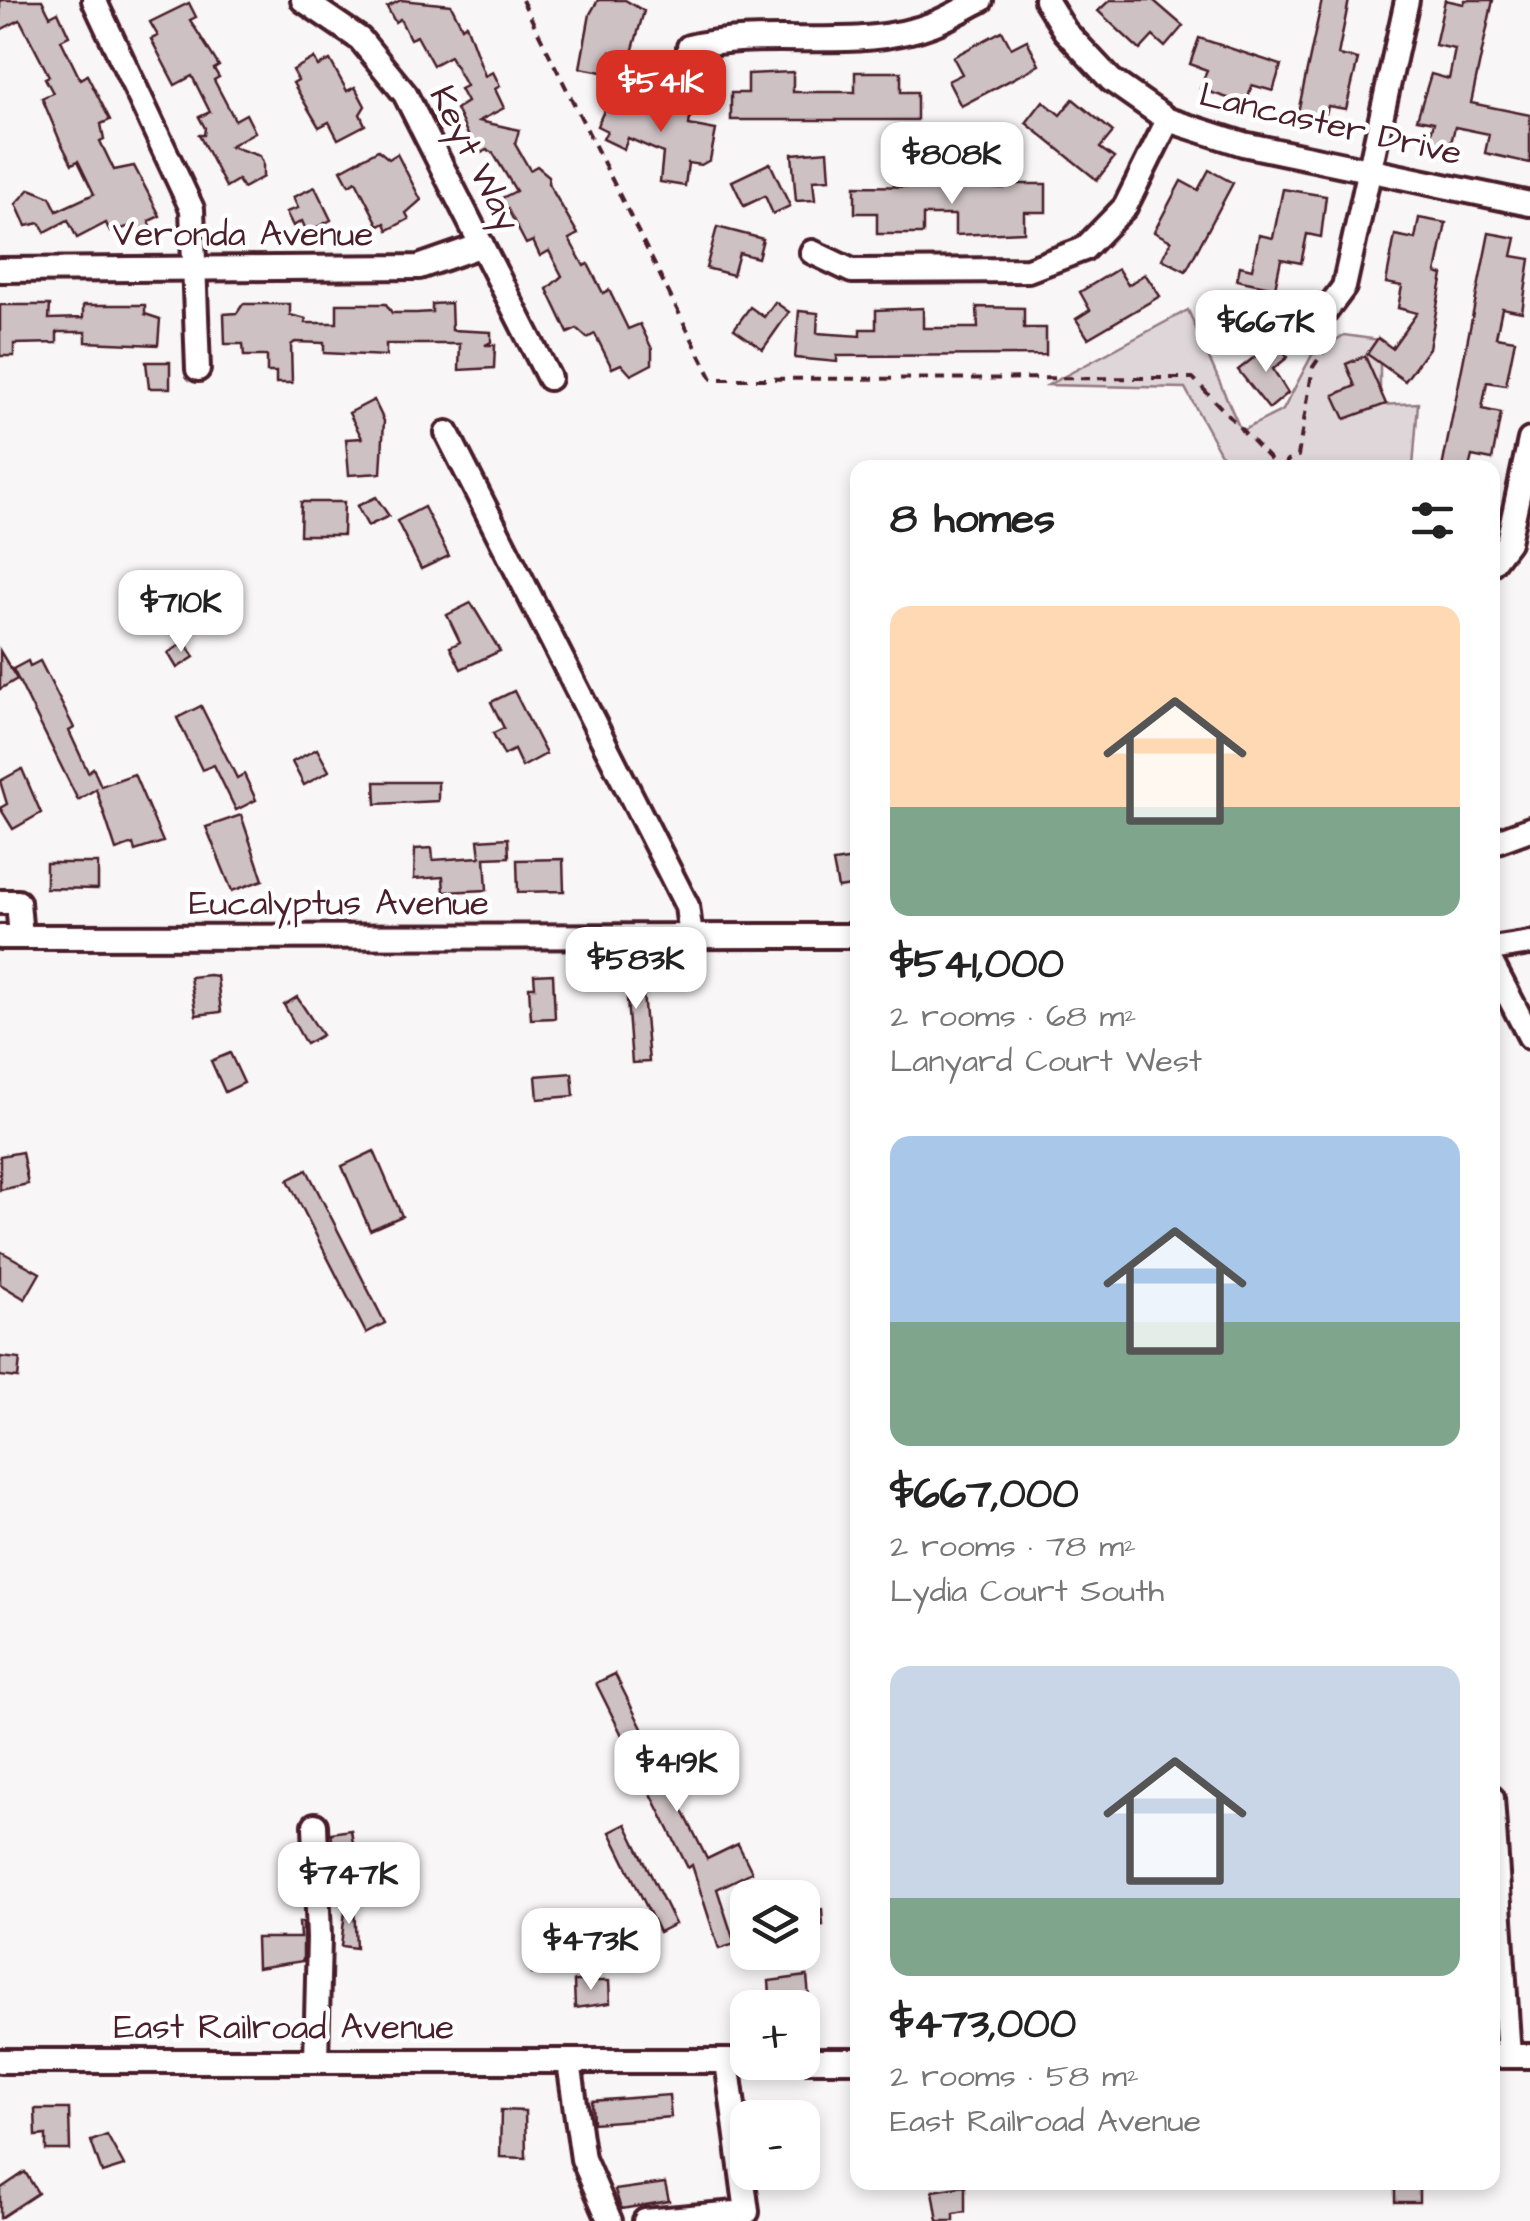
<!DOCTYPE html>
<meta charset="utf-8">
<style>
body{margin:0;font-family:"Architects Daughter",sans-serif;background:#f6f6f6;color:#222;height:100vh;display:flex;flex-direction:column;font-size:38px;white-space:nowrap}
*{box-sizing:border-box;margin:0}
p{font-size:32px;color:#767676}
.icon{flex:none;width:55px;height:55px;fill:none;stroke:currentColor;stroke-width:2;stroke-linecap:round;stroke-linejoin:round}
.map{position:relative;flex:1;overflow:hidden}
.panel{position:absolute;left:850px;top:460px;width:650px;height:1730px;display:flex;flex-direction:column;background:#fff;border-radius:20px;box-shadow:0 5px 15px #0003}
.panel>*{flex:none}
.tools{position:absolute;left:730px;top:1880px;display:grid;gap:20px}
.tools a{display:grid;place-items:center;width:90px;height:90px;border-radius:20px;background:#fff;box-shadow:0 5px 15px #0003;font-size:50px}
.price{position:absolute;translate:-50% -85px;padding:0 22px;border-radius:20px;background:#fff;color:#222;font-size:32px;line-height:65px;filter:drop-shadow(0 2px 5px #0008)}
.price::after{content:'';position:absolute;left:50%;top:60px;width:30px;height:22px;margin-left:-15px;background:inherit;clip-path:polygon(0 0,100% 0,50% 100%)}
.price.active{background:#d93025;color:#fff}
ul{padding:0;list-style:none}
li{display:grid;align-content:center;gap:20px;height:530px;padding:0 40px}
li span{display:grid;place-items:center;height:310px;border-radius:20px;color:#555}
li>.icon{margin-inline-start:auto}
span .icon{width:180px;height:180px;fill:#fffc;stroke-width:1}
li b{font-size:42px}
h2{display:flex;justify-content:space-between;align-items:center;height:120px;padding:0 40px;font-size:42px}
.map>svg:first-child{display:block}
.green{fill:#ded6d9;stroke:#947a82;stroke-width:2.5}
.building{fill:#cdc1c4;stroke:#4a1f2b;stroke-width:2.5}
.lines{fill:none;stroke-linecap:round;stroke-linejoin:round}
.minor-casing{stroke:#4a1f2b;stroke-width:30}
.path{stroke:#4a1f2b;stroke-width:4;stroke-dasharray:10 8;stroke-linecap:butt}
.minor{stroke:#fff;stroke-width:22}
.labels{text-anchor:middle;stroke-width:9;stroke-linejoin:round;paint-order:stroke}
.street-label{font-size:35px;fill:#4a1f2b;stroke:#fff}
</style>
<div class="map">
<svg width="1530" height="2221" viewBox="0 0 1530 2221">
<rect width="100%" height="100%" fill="#f8f6f7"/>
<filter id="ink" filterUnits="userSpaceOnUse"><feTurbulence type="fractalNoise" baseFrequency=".01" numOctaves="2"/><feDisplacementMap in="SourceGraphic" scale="20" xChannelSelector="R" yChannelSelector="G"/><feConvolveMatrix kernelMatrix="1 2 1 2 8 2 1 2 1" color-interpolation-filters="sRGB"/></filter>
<g filter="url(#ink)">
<path class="green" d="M1188 310 1241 431 1283 410 1312 355 1344 335 1380 340V405L1418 403 1413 467H1228L1185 388 1048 385Z"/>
<g class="building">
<path d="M0 0H42L50 16 58 12 69 36 61 40 80 79 87 75 110 120 101 124 104 139 100 141 114 170 134 166 160 216 149 221 153 230 141 237 135 225 110 232 106 223 77 238 68 220 45 232 40 223 26 226 16 204 30 189 50 197 57 211 94 194 78 161 72 164 60 141 42 98 53 93 45 78 49 76 20 20 0 30Z"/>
<path d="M401 0 451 5 462 27 466 24 485 76 493 72 500 86 495 89 504 108 479 121 519 130 515 144 530 170 537 166 549 176 548 183 578 234 569 239 584 266 588 264 603 293 609 290 628 329 640 324 652 349V364L631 375 621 364 612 368 595 334 587 338 577 329 568 333 547 289 562 276 549 251 540 256 533 241 526 244 502 198 516 191 493 153 487 150 479 154 469 137 456 109 467 102 460 89 466 86 450 56 433 65 417 36 410 39 400 19 395 22 387 7Z"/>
<path d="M598 0H625L644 11 631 56 611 52 608 73 580 68 590 14Z"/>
<path d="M1110 0H1153L1183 26 1165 47 1153 36 1140 50 1098 11Z"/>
<path d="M1322 0H1349L1338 55 1358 59 1346 109 1328 106 1324 122 1297 117Z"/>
<path d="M1445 0 1464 4 1465 0H1493L1471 103 1530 115V163L1485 153 1489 134 1455 127 1450 147 1429 142 1434 122 1417 119 1431 74 1449 79 1455 49 1435 45Z"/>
<path d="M189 3 196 17 190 20 219 66 214 69 219 77 214 80 235 120 246 114 255 132 230 146 260 156 263 163V177L243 188 238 180 226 187 199 135H204L205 128 199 117 210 112 192 76 175 85 151 39 158 36 150 22Z"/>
<path d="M1002 31 1011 48 1027 40 1039 65 961 106 948 81 962 74 953 57Z"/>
<path d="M1199 38 1281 65 1273 91 1252 85 1246 104 1200 89 1207 70 1190 64Z"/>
<path d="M314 58 318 66 330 60 347 91 355 87 365 106 360 114 365 125 338 139 329 122 319 127 293 83 298 80 293 70Z"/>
<path d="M793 72V92H855V72H901V92H917V120H731V93H748V74Z"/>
<path d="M648 95 692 106 689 125 716 130 710 160 701 165 688 163 685 186 660 182 663 153 628 138 624 149 603 139 607 131 597 126 609 100 639 114Z"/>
<path d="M1073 99 1113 132 1100 148 1114 158 1097 180 1026 123 1043 101 1060 115Z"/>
<path d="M378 150 389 159 397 154 421 200 406 213 409 219 388 230 385 223 379 226 356 181 349 185 341 170Z"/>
<path d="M828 151 830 179 813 180 815 200 796 201 792 154Z"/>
<path d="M770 163 790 206 773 214 765 196 744 206 732 181Z"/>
<path d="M1209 170 1233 183 1186 271 1162 259 1171 241 1154 232 1181 181 1198 190Z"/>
<path d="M1004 184H1046V212H1024V232L955 235V215H923V234H877V213H855V186L1004 188Z"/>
<path d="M315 187 331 220 307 232 302 221 293 226 286 212 298 208 293 197Z"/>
<path d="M1283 189 1326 196 1321 237 1307 234 1301 263 1281 259 1275 288 1237 280 1240 266 1252 269 1259 235 1273 238Z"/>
<path d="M1419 218 1446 223 1436 273 1443 275 1429 348 1405 381 1367 354 1378 338 1392 348 1417 313 1398 308 1402 286 1386 283 1395 235 1415 239Z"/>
<path d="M717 227 763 239 758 258 739 253 733 275 706 268Z"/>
<path d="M1489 233 1516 238 1512 256 1530 259 1522 312 1502 308 1496 337 1515 340 1506 385 1487 382 1482 409 1501 413 1492 460 1472 456 1469 468H1442Z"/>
<path d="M1118 269 1128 285 1145 274 1160 296 1088 338 1076 319 1090 310 1080 292Z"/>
<path d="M1248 297 1251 319 1272 316 1275 335 1228 343 1221 302Z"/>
<path d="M775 302 789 312 763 349 734 329 750 307 764 317Z"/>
<path d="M451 303 452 330 491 332V342L485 345H495L494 368 459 370 460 344H386V356L324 353V343L295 342 291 345 292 383H276V372H267V356H244L243 344H225L224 314 237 313 243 304H290V315L306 319 305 323H337V304H386L392 313H416L432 312V304Z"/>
<path d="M0 305H50L49 319 83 318V305H145V314L160 319 158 345 86 342V332H57V343L14 344V356H0Z"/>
<path d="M977 307 1024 308V328H1046V355L837 356V362L795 358 799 311 818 313 817 333 860 336V329H876V310L923 308V328H978Z"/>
<path d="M1275 341 1288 357 1273 369 1288 393 1269 409 1238 370Z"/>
<path d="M1365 356 1386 404 1345 419 1334 395 1355 386 1346 364Z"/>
<path d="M146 362H170V388H149Z"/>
<path d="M374 400 384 421 381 473 349 475 346 439 362 438 349 413Z"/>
<path d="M376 497 389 516 368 526 357 506Z"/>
<path d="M301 502H344L343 535H300Z"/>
<path d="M424 507 449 556 421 569 397 521Z"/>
<path d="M471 603 500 651 461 669 450 647 460 642 447 615Z"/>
<path d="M185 642 194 657 177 668 168 653Z"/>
<path d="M0 651 17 679 0 689Z"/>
<path d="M28 661 30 666 40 661 74 728 69 731 88 772 93 768 101 786 134 774 163 842 135 851 133 844 116 850 96 789 78 800 13 669Z"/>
<path d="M514 691 546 754 522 767 514 750 504 755 493 733 504 728 491 702Z"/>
<path d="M201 706 237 778 244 774 256 800 236 810 214 765 202 770 177 718Z"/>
<path d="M317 749 329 771 304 785 292 762Z"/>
<path d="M22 769 41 813 13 829 0 808 7 804 0 781Z"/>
<path d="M375 782H438V801L376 804Z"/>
<path d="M241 815 263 880 232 891 206 827Z"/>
<path d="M508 838 509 857 485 858 487 890 444 892 443 877 414 879 415 849 432 848 433 860 480 857 478 840Z"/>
<path d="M563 859 564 891 518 892 517 860Z"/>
<path d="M854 859 858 885 838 888 833 862Z"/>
<path d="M46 863H98V889L46 888Z"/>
<path d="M640 959 649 1062 632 1063 624 961Z"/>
<path d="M553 974 555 1018 531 1019 529 987H535L534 975Z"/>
<path d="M209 975 217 976 221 1012 196 1015 190 977Z"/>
<path d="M297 997 322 1035 306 1044 284 1005Z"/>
<path d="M230 1053 244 1083 225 1092 211 1061Z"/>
<path d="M572 1073 574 1096 538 1099 536 1076Z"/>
<path d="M374 1151 402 1216 370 1230 342 1166Z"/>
<path d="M22 1152 28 1184 0 1190V1156Z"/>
<path d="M307 1170 385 1323 366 1333 288 1180Z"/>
<path d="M0 1251 40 1273 25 1299 0 1284Z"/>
<path d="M0 1357 20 1359 18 1378 0 1376Z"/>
<path d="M615 1674 707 1859 738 1844 752 1872 717 1889 735 1944 719 1949 692 1865 688 1868 596 1683Z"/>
<path d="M626 1824 675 1924 659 1932 610 1832Z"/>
<path d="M351 1830 354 1850 334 1853 331 1833Z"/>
<path d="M346 1903 354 1904 356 1948 341 1946Z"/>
<path d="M822 1909 823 1925 802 1927V1911Z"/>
<path d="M299 1922H303V1961L257 1968 256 1938H300Z"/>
<path d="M547 1947 550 1973 531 1974 529 1948Z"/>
<path d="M807 1976 810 2008H771L769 1981Z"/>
<path d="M574 1981H609L610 2003 575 2008Z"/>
<path d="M669 2095 671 2117 593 2123 592 2101Z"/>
<path d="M35 2109H69L70 2150H46V2135L36 2136Z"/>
<path d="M501 2110 525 2111 526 2158 500 2157Z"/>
<path d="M107 2135 124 2166 102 2173 91 2141Z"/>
<path d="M25 2172 38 2193 0 2218V2189Z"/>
<rect x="1395" y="2182" width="24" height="20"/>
<path d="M665 2183 669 2201 621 2209 615 2190Z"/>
<path d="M965 2186V2212L954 2214V2221H938L933 2191Z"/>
</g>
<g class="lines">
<defs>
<g id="minor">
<path d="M94 0 192 209 198 369"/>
<path d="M303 0 360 39 405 94 549 378"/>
<path d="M1046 0 1065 31 1111 80 1168 120 1243 144 1530 204"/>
<path d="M689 47C767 28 859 53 933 24 949 18 965 8 981 0"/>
<path d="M812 252 852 271 1028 270 1084 249 1125 207 1168 120"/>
<path d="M0 270 419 267 482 245"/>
<path d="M1323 315 1344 287 1407 0"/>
<path d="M447 433 687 906 691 937"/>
<path d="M1492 563 1508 542 1530 440"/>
<path d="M1492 843 1530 829"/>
<path d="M0 902H18L21 937"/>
<path d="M0 937 858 936"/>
<path d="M1492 949 1530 943"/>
<path d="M1492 964 1530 1037"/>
<path d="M1492 1798 1509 2056"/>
<path d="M315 1825 319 1938 316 2060"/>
<path d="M1492 2056H1530"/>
<path d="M802 2060H858"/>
<path d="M0 2061H748"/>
<path d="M569 2062 583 2159 610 2221"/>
<path d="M645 2221 747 2212 727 2061"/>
</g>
</defs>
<use href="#minor" class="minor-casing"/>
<g class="path">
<path d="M522 0 712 379 1193 378 1278 468"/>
<path d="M1286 468 1287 461 1298 456 1313 367 1324 351"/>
</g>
<use href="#minor" class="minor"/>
</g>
</g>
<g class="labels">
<g class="street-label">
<text transform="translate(1331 123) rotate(13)" y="12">Lancaster Drive</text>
<text transform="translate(476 158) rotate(63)" y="12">Keyt Way</text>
<text x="243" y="245">Veronda Avenue</text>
<text x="339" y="914">Eucalyptus Avenue</text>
<text x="284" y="2038">East Railroad Avenue</text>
</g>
</g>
</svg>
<div class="tools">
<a><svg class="icon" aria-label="layers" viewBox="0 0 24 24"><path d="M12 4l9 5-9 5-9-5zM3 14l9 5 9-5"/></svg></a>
<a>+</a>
<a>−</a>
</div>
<b class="price active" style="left:661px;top:135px">$541K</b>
<b class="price" style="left:952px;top:207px">$808K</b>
<b class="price" style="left:1266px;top:375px">$667K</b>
<b class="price" style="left:181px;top:655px">$710K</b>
<b class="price" style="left:636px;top:1012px">$583K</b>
<b class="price" style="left:677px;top:1815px">$419K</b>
<b class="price" style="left:349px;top:1927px">$747K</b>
<b class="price" style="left:591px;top:1993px">$473K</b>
<section class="panel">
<h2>8 homes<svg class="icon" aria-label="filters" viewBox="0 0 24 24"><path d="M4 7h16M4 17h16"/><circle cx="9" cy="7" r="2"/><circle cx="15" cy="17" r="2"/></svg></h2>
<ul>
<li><span style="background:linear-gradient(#ffd9b3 65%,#7fa58c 0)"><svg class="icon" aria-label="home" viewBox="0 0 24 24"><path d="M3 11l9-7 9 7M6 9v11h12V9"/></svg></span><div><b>$541,000</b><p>2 rooms · 68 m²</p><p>Lanyard Court West</p></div></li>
<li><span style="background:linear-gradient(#a9c7e8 60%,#7fa58c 0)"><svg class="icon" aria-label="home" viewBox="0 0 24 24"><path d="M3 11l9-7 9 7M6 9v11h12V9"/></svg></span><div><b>$667,000</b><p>2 rooms · 78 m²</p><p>Lydia Court South</p></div></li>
<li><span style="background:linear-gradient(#c9d6e8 75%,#7fa58c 0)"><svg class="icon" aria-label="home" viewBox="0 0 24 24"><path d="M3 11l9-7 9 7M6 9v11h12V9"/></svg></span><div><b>$473,000</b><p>2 rooms · 58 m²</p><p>East Railroad Avenue</p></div></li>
</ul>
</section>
</div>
